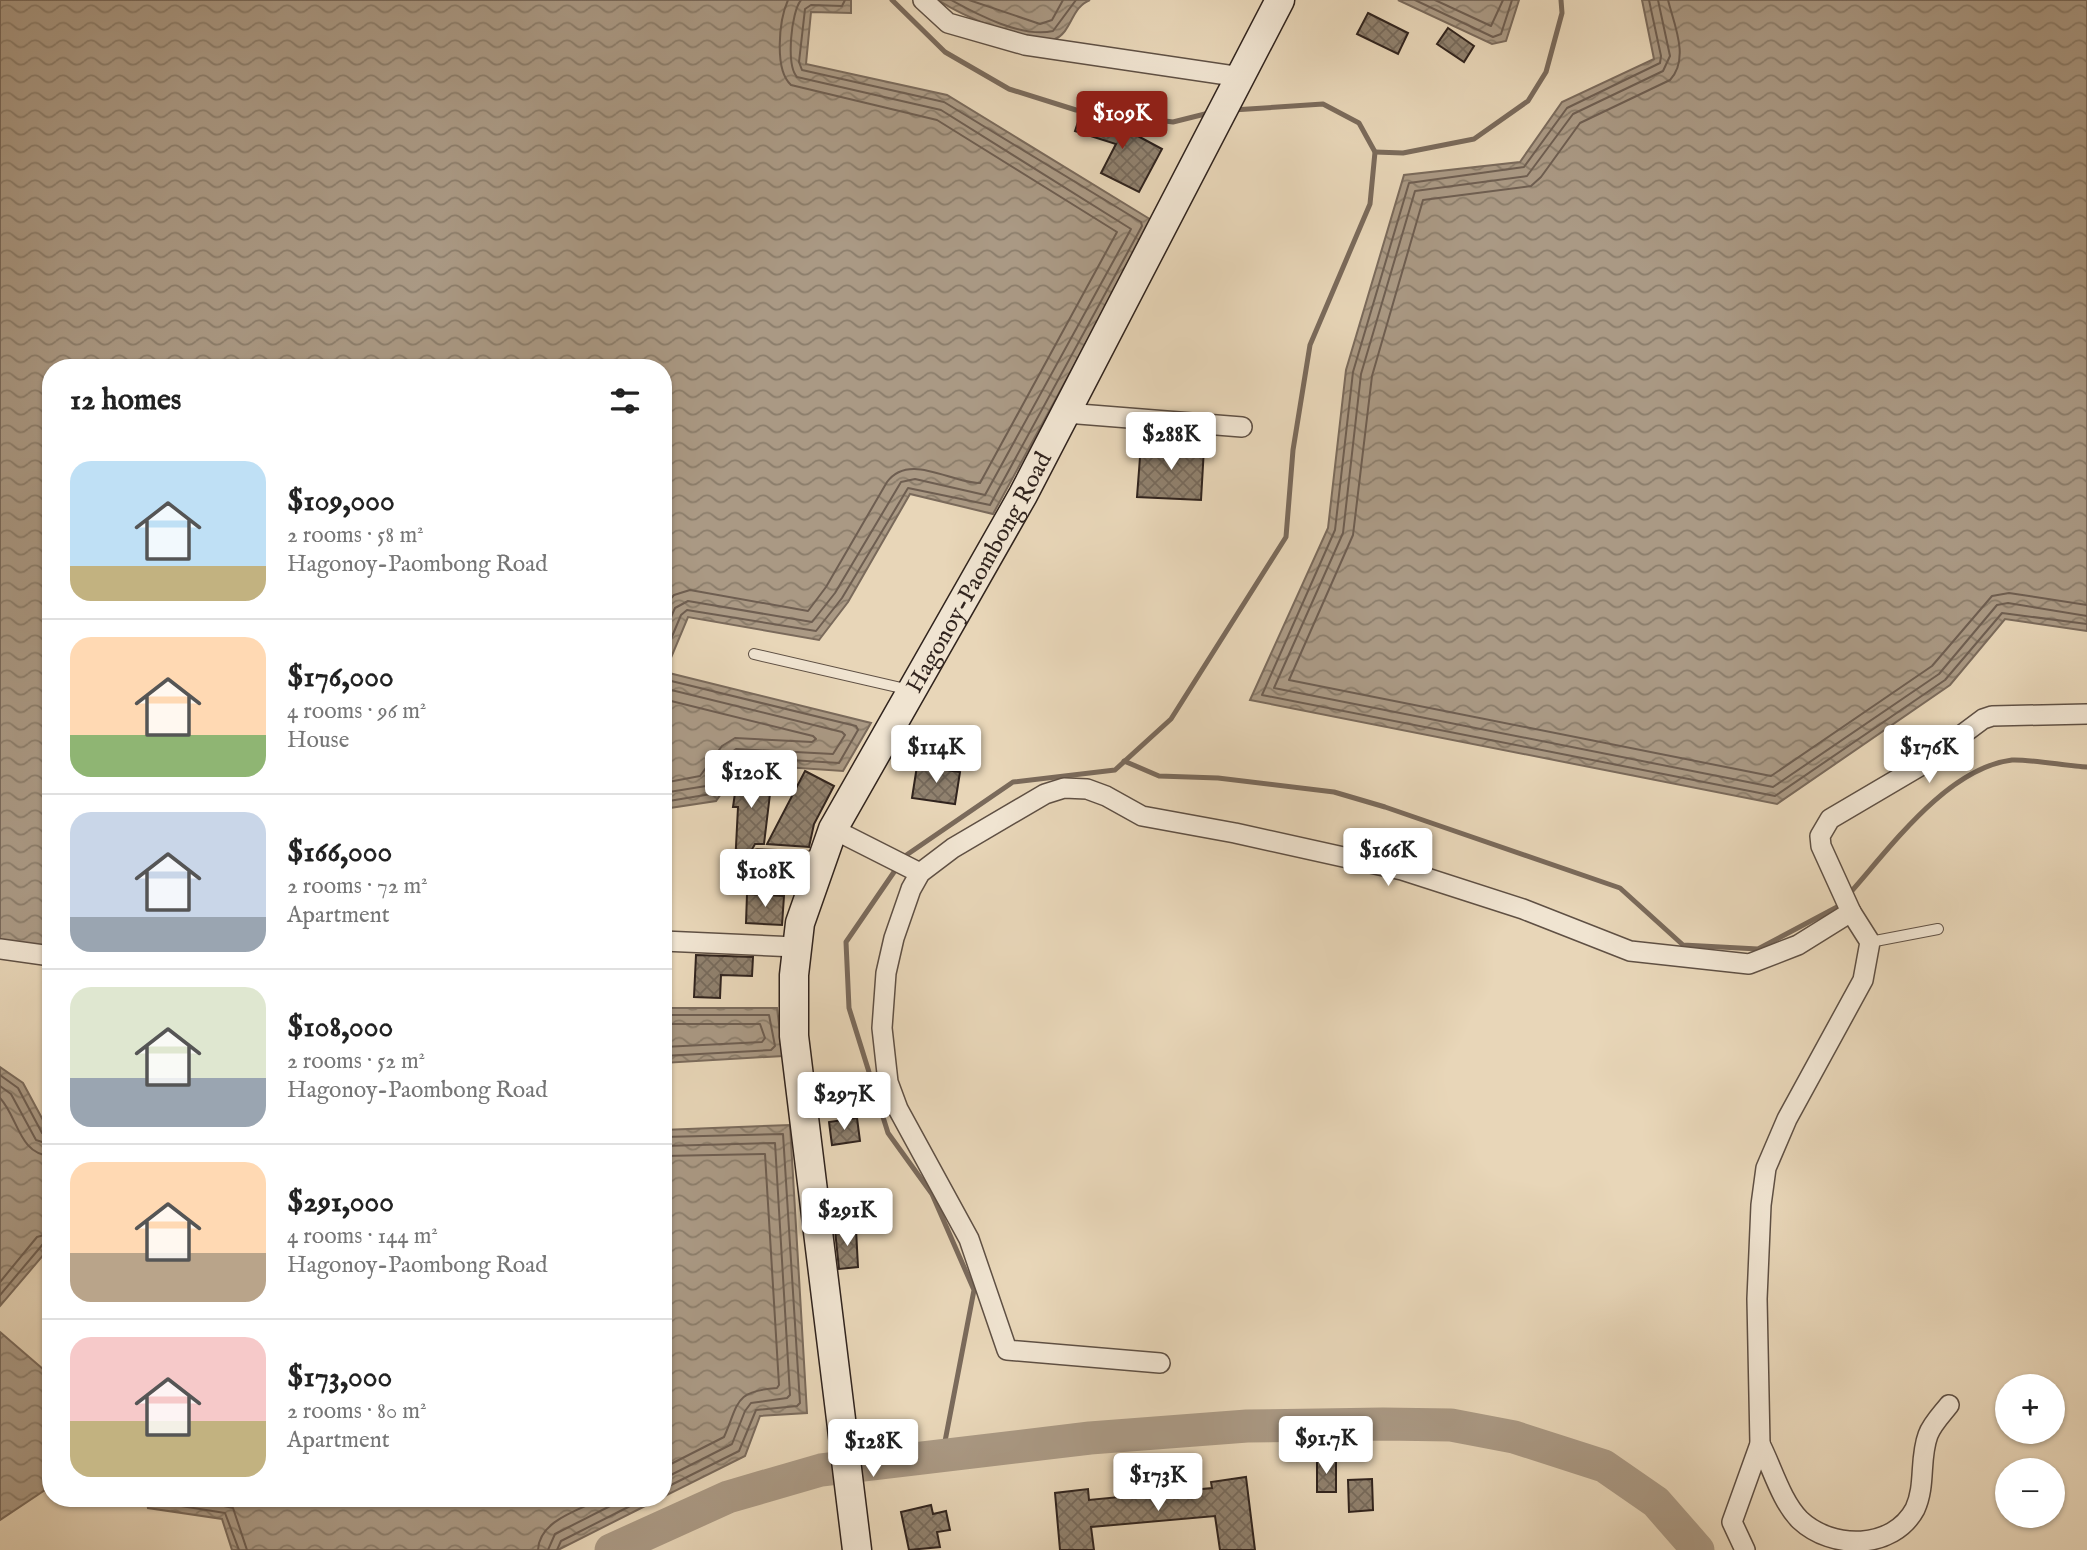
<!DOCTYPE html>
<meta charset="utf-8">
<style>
body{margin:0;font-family:"IM FELL English",serif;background:#f6f6f6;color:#222;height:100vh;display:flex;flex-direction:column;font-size:26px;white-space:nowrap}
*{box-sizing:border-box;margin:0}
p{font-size:23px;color:#767676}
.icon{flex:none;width:38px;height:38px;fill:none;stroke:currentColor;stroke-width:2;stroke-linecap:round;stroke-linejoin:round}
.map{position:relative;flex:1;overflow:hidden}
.panel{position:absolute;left:42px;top:359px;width:630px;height:1148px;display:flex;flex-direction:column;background:#fff;border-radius:28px;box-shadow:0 2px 5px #0004}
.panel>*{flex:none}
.fabs{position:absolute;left:1995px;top:1374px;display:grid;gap:14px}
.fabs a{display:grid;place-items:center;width:70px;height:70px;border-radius:50%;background:#fff;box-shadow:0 2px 5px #0004;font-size:35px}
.price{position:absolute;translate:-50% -60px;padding:0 16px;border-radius:7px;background:#fff;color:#222;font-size:23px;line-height:46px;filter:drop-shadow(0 2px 4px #0008)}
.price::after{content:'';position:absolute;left:50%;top:42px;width:21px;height:16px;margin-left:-10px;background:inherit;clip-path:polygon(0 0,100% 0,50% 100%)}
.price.on{background:#8f2418;color:#fff}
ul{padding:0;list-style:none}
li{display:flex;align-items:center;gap:21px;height:175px;padding:0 28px}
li+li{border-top:2px solid #e0e0e0}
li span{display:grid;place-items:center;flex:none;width:196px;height:140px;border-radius:21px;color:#555}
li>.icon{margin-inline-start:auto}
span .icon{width:84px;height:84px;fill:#fffc;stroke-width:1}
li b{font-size:30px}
h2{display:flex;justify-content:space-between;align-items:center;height:84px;padding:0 28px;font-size:30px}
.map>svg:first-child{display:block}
.water{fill:url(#water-waves);stroke:#7a6a5b;stroke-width:2}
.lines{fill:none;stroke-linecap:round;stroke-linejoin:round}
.shore{stroke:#6e5e51;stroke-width:2}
.stream{stroke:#7a6a5b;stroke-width:5}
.river{stroke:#aa9984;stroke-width:33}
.building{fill:url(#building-cross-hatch);stroke:#31241e;stroke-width:2}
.service-casing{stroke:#5f5044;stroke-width:12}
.minor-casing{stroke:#5f5044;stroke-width:22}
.secondary-casing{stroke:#31241e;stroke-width:31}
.service{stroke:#f0e4d1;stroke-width:10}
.minor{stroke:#f0e4d1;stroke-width:19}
.secondary{stroke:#f0e4d1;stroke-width:28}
.labels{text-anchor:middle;stroke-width:7;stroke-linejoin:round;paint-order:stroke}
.street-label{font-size:24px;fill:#31241e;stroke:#f0e4d1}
</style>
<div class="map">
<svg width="2087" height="1550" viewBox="0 0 2087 1550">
<defs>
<pattern id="water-waves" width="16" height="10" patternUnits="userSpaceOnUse" patternTransform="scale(1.75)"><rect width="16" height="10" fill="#aa9984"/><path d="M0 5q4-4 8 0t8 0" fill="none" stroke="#8b7d6b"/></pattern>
<pattern id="building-cross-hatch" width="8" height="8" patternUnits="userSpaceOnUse" patternTransform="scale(1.75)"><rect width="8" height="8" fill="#90816e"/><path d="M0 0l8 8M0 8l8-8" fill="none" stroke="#76695a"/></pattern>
</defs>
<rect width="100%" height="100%" fill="#e8d6b8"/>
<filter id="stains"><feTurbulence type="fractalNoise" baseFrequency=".00286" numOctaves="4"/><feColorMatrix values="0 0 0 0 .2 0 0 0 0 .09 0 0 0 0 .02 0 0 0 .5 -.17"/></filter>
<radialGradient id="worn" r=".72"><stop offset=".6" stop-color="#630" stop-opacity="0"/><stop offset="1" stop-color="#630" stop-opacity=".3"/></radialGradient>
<g class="water">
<path d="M0 0H851V13L811 12 806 64 947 95 1153 221 993 514 910 494 848 602 819 640 688 617 665 672 871 723 843 771 742 764 716 801 663 809V368H51V955L0 949Z"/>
<path d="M938 0H1090C1071 7 1072 32 1055 39 1031 47 959 14 938 0Z"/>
<path d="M1398 0H1519L1506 41 1492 44Z"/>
<path d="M1642 0H2087V631L2005 619 1950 685 1777 804 1250 700 1328 528 1346 370 1404 175 1520 162 1562 102 1654 59Z"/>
<path d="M663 1008H777L783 1056 663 1063Z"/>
<path d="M0 1067 23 1083 51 1135V1246L0 1306Z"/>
<path d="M790 1125 807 1413 760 1416 745 1456 663 1497V1130Z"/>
<path d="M0 1332 51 1376V1486L0 1520Z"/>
<path d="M146 1498H661L558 1550H232L222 1519 148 1508Z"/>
</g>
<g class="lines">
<g class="shore">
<path d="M951 0C978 15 1022 38 1053 31L1076 0"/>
<path d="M969 0 1040 24 1052 20 1063 0"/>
<path d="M1415 0 1493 37 1501 34 1512 0"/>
<path d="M1435 0 1491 26 1503 0"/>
<path d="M1649 0 1661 56 1660 63 1567 108 1524 167 1409 183 1353 372 1335 530 1262 695 1775 796 1945 680 2002 613 2087 624"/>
<path d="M1658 0 1670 56 1663 71 1573 114 1527 176 1415 191 1361 374 1343 533 1274 688 1773 787 1939 674 1997 605 2008 603 2087 616"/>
<path d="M1668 0C1674 24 1690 59 1670 80L1580 123 1541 177 1531 186 1423 200 1372 376 1353 535 1289 680 1771 776 1932 666 1992 596 2009 593 2087 605"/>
<path d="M663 607 674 595 690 590 808 611 826 587 887 482C909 452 951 483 980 483L1117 232 937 120 791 85C774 70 779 20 788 0"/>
<path d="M663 635 675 608 688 601 812 622 835 593 901 482 915 479 985 495 1131 229 941 110 797 77C786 65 791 12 801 0"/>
<path d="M663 658 681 615 687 610 816 631 842 598 908 488 990 505 1142 226 1141 222 944 102 802 70 799 62 805 9 811 5 842 6 845 0"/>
<path d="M663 679 856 726 858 730 839 763 740 757 711 794 663 802"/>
<path d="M663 688 842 732 845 735 833 754 736 749 728 755 706 786 663 793"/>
<path d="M663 699 813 736 816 739 812 742 735 738 722 746 700 776 663 783"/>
<path d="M663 1015H769L775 1046 771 1050 663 1056"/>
<path d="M663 1024H760L765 1038 762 1042 663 1047"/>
<path d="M0 1075 18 1088 42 1133 51 1137"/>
<path d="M0 1086 11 1094 36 1140 51 1145"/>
<path d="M0 1098C18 1117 19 1155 51 1156"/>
<path d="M663 1137 783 1134 800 1403 797 1406 756 1410 739 1451 663 1489"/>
<path d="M663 1146 775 1143 790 1395 787 1398 751 1403 745 1411 732 1444 663 1479"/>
<path d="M663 1156 765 1154 779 1385 777 1388C734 1391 739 1403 724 1437L663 1468"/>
<path d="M0 1282 37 1237 51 1233"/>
<path d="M0 1295 43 1244 51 1242"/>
<path d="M153 1498 156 1502 225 1513 239 1550"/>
<path d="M187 1498 233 1508 247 1550"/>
<path d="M538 1550C539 1520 580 1510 603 1498"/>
<path d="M548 1550 555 1534 626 1498"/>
<path d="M557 1550 561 1541 646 1498"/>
</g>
<g class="stream">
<path d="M892 0 945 52 1009 89 1076 110 1173 122 1209 113"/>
<path d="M1375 152 1403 153 1474 139 1528 101 1546 72 1562 13 1561 0"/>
<path d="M1124 761 1159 776 1218 778 1334 792 1385 807 1620 888 1683 945 1758 949 1839 906"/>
<path d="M1849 894C1890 848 1947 768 2012 760 2028 759 2068 766 2087 767"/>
<path d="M942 1457 974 1290 932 1194 888 1133 849 1008 846 942 905 856 1013 782 1115 770 1171 719 1286 537 1293 450 1310 345 1370 204 1375 152 1359 123 1323 104 1233 110"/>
</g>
<path class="river" d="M611 1550 728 1497 821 1470 1090 1438 1247 1426 1383 1424 1451 1425 1514 1437 1604 1466 1656 1502 1698 1550"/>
</g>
<g class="building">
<path d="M1368 13 1408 33 1398 54 1357 34Z"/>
<path d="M1448 28 1474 46 1464 62 1437 44Z"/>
<path d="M1081 113 1110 121 1162 149 1139 192 1101 173 1116 144 1075 131Z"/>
<path d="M1141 444 1204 448 1201 500 1137 497Z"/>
<path d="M739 765 773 769 764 844H755L750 853 754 866H735L738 807H733Z"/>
<path d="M917 766 960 772 955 804 912 798Z"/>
<path d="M805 771 834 786 814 824 809 847 767 844Z"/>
<path d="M747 894 784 896 782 925 746 923Z"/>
<path d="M696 955 753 957 752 976 721 975 720 998 694 997Z"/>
<path d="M857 1118 860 1141 832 1145 829 1122Z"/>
<path d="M856 1229 858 1267 839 1269 835 1230Z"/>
<rect x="1317" y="1461" width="19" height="31"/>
<path d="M1246 1477 1255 1550H1220L1215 1516 1091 1527 1094 1550H1060L1055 1493 1088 1489 1089 1500 1212 1488 1211 1482Z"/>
<path d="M1372 1479 1373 1510 1349 1512 1348 1480Z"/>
<path d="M931 1505 933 1514 946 1511 950 1530 937 1532 940 1547 909 1550 901 1512Z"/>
</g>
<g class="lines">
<defs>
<g id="service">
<path d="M754 654 910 690"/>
<path d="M757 854 819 857"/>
<path d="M1870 942 1938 929"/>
</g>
<g id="minor">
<path d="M923 0 948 23 1025 45 1241 77"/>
<path d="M1066 413 1242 427"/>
<path d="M833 829 920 873"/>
<path d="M1851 912 1821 846 1820 836 1830 819 1920 766 1983 719 1992 716 2087 714"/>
<path d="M663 941 796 947"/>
<path d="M0 949 51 956"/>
<path d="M1160 1363 1007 1350 969 1239 898 1109 888 1082 882 1028 886 973 894 938 911 889 920 873 953 848 1045 794 1064 788 1087 789 1106 796 1142 816 1235 833 1402 870 1523 909 1630 951 1749 964 1798 945 1851 912 1870 942 1863 980 1787 1119 1766 1168 1761 1205 1757 1299 1760 1444 1732 1522 1745 1550"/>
<path d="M1760 1444C1772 1467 1781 1501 1800 1520 1832 1550 1893 1550 1915 1509 1926 1485 1919 1459 1928 1435 1932 1424 1942 1414 1949 1405"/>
</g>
<g id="secondary">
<path id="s1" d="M857 1550 794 1036V975L800 923 833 829 1023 495 1280 0"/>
</g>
</defs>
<use href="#service" class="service-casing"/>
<use href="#minor" class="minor-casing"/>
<use href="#secondary" class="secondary-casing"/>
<use href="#service" class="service"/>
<use href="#minor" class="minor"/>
<use href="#secondary" class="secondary"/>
</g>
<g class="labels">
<g class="street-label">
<text dy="8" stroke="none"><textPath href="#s1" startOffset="1026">Hagonoy-Paombong Road</textPath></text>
</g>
</g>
<rect width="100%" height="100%" filter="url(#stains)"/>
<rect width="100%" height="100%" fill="url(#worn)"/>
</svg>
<div class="fabs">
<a>+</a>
<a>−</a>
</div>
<b class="price on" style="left:1122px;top:151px">$109K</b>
<b class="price" style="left:1171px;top:472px">$288K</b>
<b class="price" style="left:936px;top:785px">$114K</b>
<b class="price" style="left:1929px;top:785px">$176K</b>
<b class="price" style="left:751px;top:810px">$120K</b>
<b class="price" style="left:1388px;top:888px">$166K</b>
<b class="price" style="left:765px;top:909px">$108K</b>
<b class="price" style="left:844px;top:1132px">$297K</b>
<b class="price" style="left:847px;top:1248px">$291K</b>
<b class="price" style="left:1326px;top:1476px">$91.7K</b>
<b class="price" style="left:873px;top:1479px">$128K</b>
<b class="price" style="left:1158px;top:1513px">$173K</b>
<section class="panel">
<h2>12 homes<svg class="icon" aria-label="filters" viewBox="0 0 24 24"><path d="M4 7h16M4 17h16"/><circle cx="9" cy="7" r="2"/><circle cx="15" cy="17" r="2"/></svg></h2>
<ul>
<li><span style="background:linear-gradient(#bfe0f5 75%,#c2b280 0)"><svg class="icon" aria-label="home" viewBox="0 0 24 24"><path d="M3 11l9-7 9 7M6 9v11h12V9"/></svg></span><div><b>$109,000</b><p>2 rooms · 58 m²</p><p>Hagonoy-Paombong Road</p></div></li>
<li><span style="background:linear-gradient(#ffd9b3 70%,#8fb573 0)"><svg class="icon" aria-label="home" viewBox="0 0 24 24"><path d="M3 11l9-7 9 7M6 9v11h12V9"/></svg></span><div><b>$176,000</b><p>4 rooms · 96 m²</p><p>House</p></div></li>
<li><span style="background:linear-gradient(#c9d6e8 75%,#9aa5b1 0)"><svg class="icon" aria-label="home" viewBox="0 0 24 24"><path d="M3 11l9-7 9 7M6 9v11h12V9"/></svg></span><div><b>$166,000</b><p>2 rooms · 72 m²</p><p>Apartment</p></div></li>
<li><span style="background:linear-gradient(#dfe7d0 65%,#9aa5b1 0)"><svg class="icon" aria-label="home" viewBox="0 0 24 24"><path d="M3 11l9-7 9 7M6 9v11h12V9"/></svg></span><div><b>$108,000</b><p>2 rooms · 52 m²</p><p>Hagonoy-Paombong Road</p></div></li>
<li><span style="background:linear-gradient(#ffd9b3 65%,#b9a48a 0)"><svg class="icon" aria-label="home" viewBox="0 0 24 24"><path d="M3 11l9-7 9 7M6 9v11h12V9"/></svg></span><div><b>$291,000</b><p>4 rooms · 144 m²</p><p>Hagonoy-Paombong Road</p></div></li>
<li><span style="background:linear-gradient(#f6c9c9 60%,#c2b280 0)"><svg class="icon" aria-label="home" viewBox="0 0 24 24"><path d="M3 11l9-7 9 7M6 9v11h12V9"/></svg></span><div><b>$173,000</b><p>2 rooms · 80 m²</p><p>Apartment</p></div></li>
</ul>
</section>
</div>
